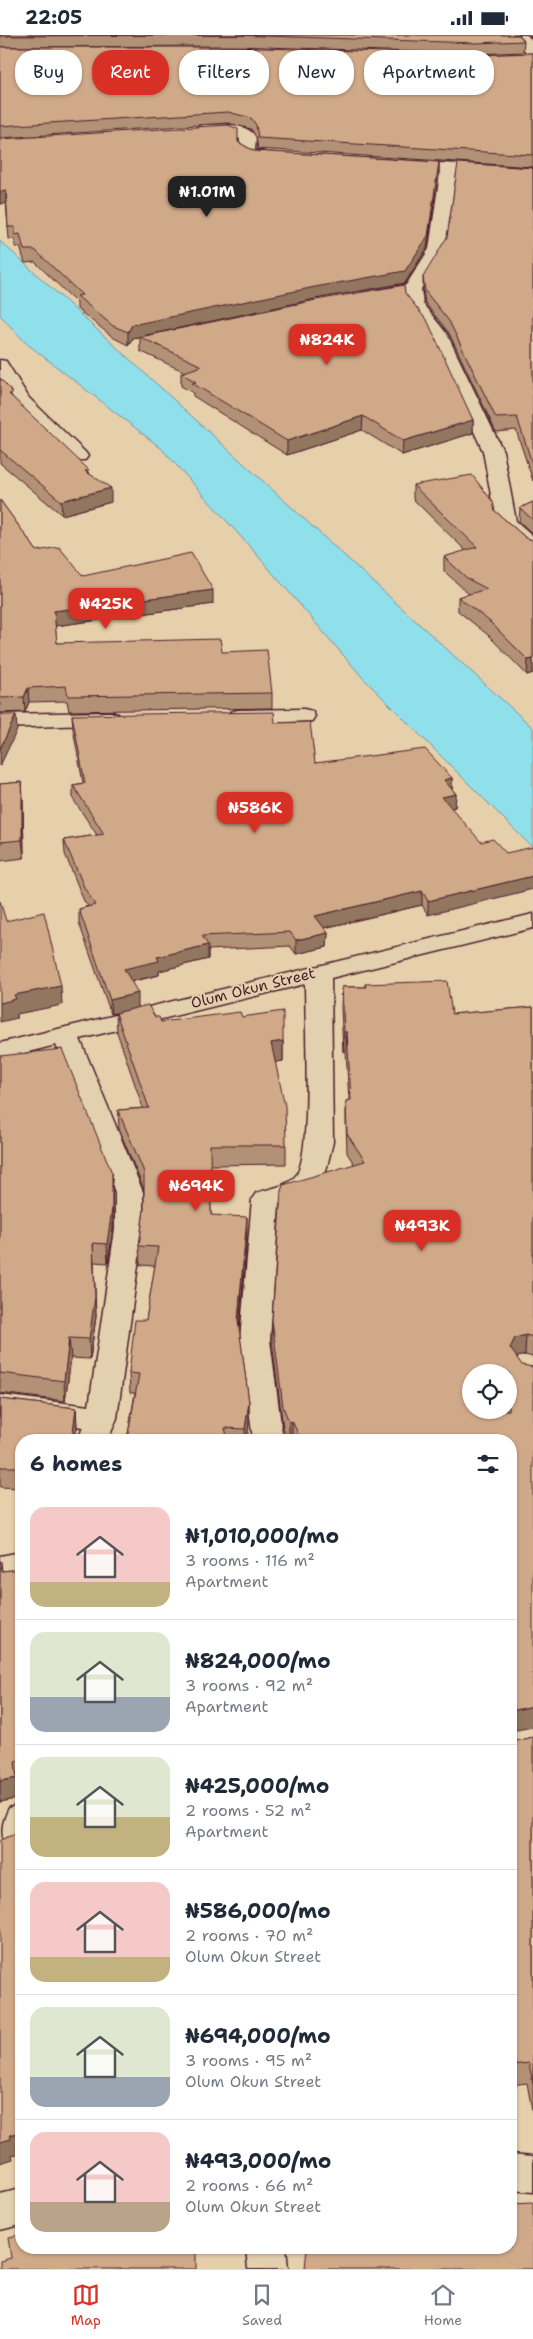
<!DOCTYPE html>
<meta charset="utf-8">
<style>
body{margin:0;font-family:"Shantell Sans",sans-serif;background:#f6f6f7;color:#1f2937;height:100vh;display:flex;flex-direction:column;font-size:19px;white-space:nowrap}
*{box-sizing:border-box;margin:0}
p{font-size:16px;color:#747a83}
.icon{flex:none;width:28px;height:28px;fill:none;stroke:currentColor;stroke-width:2;stroke-linecap:round;stroke-linejoin:round}
.map{position:relative;flex:1;overflow:hidden}
.drawer{position:absolute;left:15px;top:1399px;width:502px;height:820px;display:flex;flex-direction:column;background:#fff;border-radius:20px;box-shadow:0 1px 4px #0004}
.drawer>*{flex:none}
.guide{position:absolute;left:15px;top:15px;width:504px;height:45px;display:flex;gap:10px}
.buttons{position:absolute;left:462px;top:1329px;display:grid;gap:10px}
.buttons a{display:grid;place-items:center;width:55px;height:55px;border-radius:50%;background:#fff;box-shadow:0 1px 4px #0004;font-size:25px}
.price{position:absolute;translate:-50% -42px;padding:0 11px;border-radius:10px;background:#d93025;color:#fff;font-size:16px;line-height:32px;filter:drop-shadow(0 1px 2px #0008)}
.price::after{content:'';position:absolute;left:50%;top:30px;width:15px;height:11px;margin-left:-8px;background:inherit;clip-path:polygon(0 0,100% 0,50% 100%)}
.price.on{background:#222;color:#fff}
ul{padding:0;list-style:none}
li{display:flex;align-items:center;gap:15px;height:125px;padding:0 15px}
li+li{border-top:1px solid #e0e1e3}
li span{display:grid;place-items:center;flex:none;width:140px;height:100px;border-radius:15px;color:#555}
li>.icon{margin-inline-start:auto}
span .icon{width:60px;height:60px;fill:#fffc;stroke-width:1}
li b{font-size:21px}
h2{display:flex;justify-content:space-between;align-items:center;height:60px;padding:0 15px;font-size:21px}
.pill{padding:0 18px;border-radius:20px;background:#fff;box-shadow:0 1px 4px #0004;font-size:18px;line-height:45px}
.pill.on{background:#d93025;color:#fff}
.status{display:flex;justify-content:space-between;align-items:center;height:35px;padding:0 25px;background:#fff;direction:ltr}
.status svg{height:14px;fill:currentColor}
.dock{display:flex;justify-content:space-around;align-items:center;height:70px;border-top:1px solid #e0e1e3;background:#fff;font-size:14px;color:#747a83}
.dock a{display:grid;justify-items:center;gap:2px}
.dock .on{color:#d93025}
.map>svg:first-child{display:block}
.water{fill:#90e0eb;stroke:#74939e}
.lines{fill:none;stroke-linecap:round;stroke-linejoin:round}
.minor-casing{stroke:#4a1f2b;stroke-width:3}
.minor{fill:#e3d0ae;fill-rule:evenodd}
.wall{fill:#b39176;stroke:#4a1f2b}
.shaded-wall{fill:#927660;stroke:#4a1f2b}
.building{fill:#d0a989;stroke:#4a1f2b;fill-rule:evenodd}
.labels{text-anchor:middle;stroke-width:4;stroke-linejoin:round;paint-order:stroke}
.street-label{font-size:15px;fill:#4a1f2b;stroke:#e3d0ae}
</style>
<div class="status"><b>22:05</b><svg viewBox="0 0 49 12"><path d="M0 12V9h3v3zM5 12V6h3v6zM10 12V3h3v9zM15 12V0h3v12zM26 1h20v11H26zM47 4h2v5h-2z"/></svg></div>
<div class="map">
<svg width="533" height="2234" viewBox="0 0 533 2234">
<rect width="100%" height="100%" fill="#e6cfab"/>
<filter id="ink" filterUnits="userSpaceOnUse"><feTurbulence type="fractalNoise" baseFrequency=".02" numOctaves="2"/><feDisplacementMap in="SourceGraphic" scale="10" xChannelSelector="R" yChannelSelector="G"/><feConvolveMatrix kernelMatrix="1 2 1 2 8 2 1 2 1" color-interpolation-filters="sRGB"/></filter>
<g filter="url(#ink)">
<path class="water" d="M0 206 533 693V813L363 643 252 514 161 413 26 308 0 280Z"/>
<g class="lines">
<defs>
<g id="minor">
<path d="M513 0H527L533 7V21L528 20Z"/>
<path d="M201 90C218 90 245 86 256 102L255 115 283 121 285 124C277 134 246 126 239 117L240 104 228 100 196 98 193 95Z"/>
<path d="M402 126 533 133V143L456 139 445 214 421 254 423 269 447 299 503 416 516 486 533 501V517L526 515 496 488 483 416 429 299 406 270 405 261 368 267 362 266 359 262 362 258 406 250 429 214 440 138 396 134 394 131Z"/>
<path d="M0 325 6 326 29 363 85 417 88 421 85 425H71L15 370 0 345Z"/>
<path d="M304 674 312 676 315 681 312 686 238 689 230 687 227 682 230 677 238 675Z"/>
<path d="M110 677 118 679 121 684 118 689 0 693V679Z"/>
<path d="M533 879V893L331 943 333 1107 325 1140 309 1160 279 1169 270 1305 283 1405H253L240 1305 252 1164 256 1158C270 1153 288 1152 297 1139 312 1115 305 984 305 949L80 1004 143 1157V1194L117 1383 108 1405H78L83 1392 0 1382V1360L89 1371 115 1194V1157L56 1010 0 1024V1008Z"/>
<path d="M21 1517V1541L0 1545V1521Z"/>
<path d="M21 1769V1816L6 1812C0 1798 2 1787 9 1773Z"/>
<path d="M511 2119 533 2121V2157L511 2155Z"/>
<path d="M21 2154V2190L0 2195V2159Z"/>
<path d="M246 2212H286L288 2234H248Z"/>
</g>
</defs>
<use href="#minor" class="minor-casing"/>
<use href="#minor" class="minor"/>
</g>
<g class="wall">
<path d="M0 0H519L524 6 523 17 476 19 234 11 0 12Z"/>
<path d="M529 0H533V5Z"/>
<path d="M0 12 477 20 533 18V132L258 114 256 102 251 94 228 88 0 103Z"/>
<path d="M0 104 238 107 254 116 439 127V139L427 213 405 248 315 264 133 303 128 310 114 303 77 274V268L35 227 25 228 20 212H16L15 204H9L6 168 0 169Z"/>
<path d="M533 133V446L516 395 496 397 449 298 425 268 423 254V242Z"/>
<path d="M405 258 473 385V398L402 420 362 395 287 420 193 361V358L181 351V338L185 337 140 316V302Z"/>
<path d="M0 343 13 363 89 438 111 467 62 480 0 428Z"/>
<path d="M413 450 495 476 526 503 533 505V638L527 640 488 600 458 576V562L469 559 444 536V522L466 516 413 464Z"/>
<path d="M0 465 37 516 83 541 213 569 55 591 57 608 222 617 272 658V673L69 676 67 666 29 667 25 677 0 678Z"/>
<path d="M533 467V499L519 486 520 473Z"/>
<path d="M72 680 275 688 315 728 452 743V754L456 759 455 772 452 773 428 880 422 870 324 893 328 898 327 912 296 919 290 911 208 915V924L159 936V940L131 947 138 972 155 982 161 987 242 982 283 1006V1026L275 1027 286 1110V1129L210 1130 211 1180 247 1202 239 1294 249 1367V1387L247 1405H127L135 1358H130L129 1338 146 1285 155 1231 140 1230 139 1211 144 1175V1155L119 1094 118 1075 143 1073 117 997 116 978 111 979 79 888V874L88 871 84 866 65 819 64 805 97 800 73 764V750L83 748 73 694Z"/>
<path d="M22 747 23 765 24 823 0 826V749Z"/>
<path d="M365 949 452 979 533 972V1322L525 1320 517 1322 511 1696 512 1707 533 1702V2081L527 2048 511 2050V1405H288L283 1393 272 1305V1285L354 1129 347 1118 346 1086V1066L349 1065 346 1016 343 1017 341 972 342 952H365Z"/>
<path d="M0 1021 112 1138 113 1194 108 1228 94 1227 96 1282 90 1324 71 1323 65 1366 0 1358Z"/>
<path d="M0 1364 76 1373 77 1393 21 1405V1453L0 1452Z"/>
<path d="M0 1526 2 1536 21 1534V1746H18L19 1763 0 1767Z"/>
</g>
<g class="shaded-wall">
<path d="M439 127V139L427 213 405 248 315 264 133 303 128 310V297L132 290Z"/>
<path d="M6 156V168L0 169V157Z"/>
<path d="M363 381 362 395 287 420V406Z"/>
<path d="M473 385V398L402 420 403 406Z"/>
<path d="M111 453V467L62 480 61 466Z"/>
<path d="M213 555V569L55 591 54 576Z"/>
<path d="M533 624V638L527 640 528 625Z"/>
<path d="M28 653 29 667 25 677 24 662Z"/>
<path d="M16 680 17 695 0 731V714Z"/>
<path d="M452 743V757L444 745Z"/>
<path d="M22 747 23 765 24 823 22 805Z"/>
<path d="M456 759 455 772 441 776 442 762Z"/>
<path d="M533 841V854L428 880V866Z"/>
<path d="M422 856V870L315 895V881Z"/>
<path d="M328 898 327 912 296 919V905Z"/>
<path d="M208 910V924L159 936V940L124 948V934L157 922Z"/>
<path d="M61 951 62 970 17 979V983L0 987V968L14 960Z"/>
<path d="M138 958V973L111 979 110 965Z"/>
<path d="M344 997H347L346 1016 343 1017Z"/>
<path d="M283 1006V1026L271 1028V1008Z"/>
<path d="M112 1138 113 1194 108 1228 107 1209Z"/>
<path d="M247 1182V1202L238 1305V1285Z"/>
<path d="M93 1208 96 1282 90 1324 89 1304Z"/>
<path d="M526 1300 525 1320 514 1323 510 1313 515 1303Z"/>
<path d="M69 1303 71 1323 65 1366 64 1346Z"/>
<path d="M249 1367V1387L247 1405H246L245 1394Z"/>
<path d="M76 1373 77 1393 75 1405H72Z"/>
<path d="M292 1386V1405H289V1387Z"/>
<path d="M533 1671V1692L511 1696V1676Z"/>
<path d="M17 1743 19 1763 0 1767V1746Z"/>
<path d="M21 2097V2118L12 2120 13 2124 0 2128V2107L10 2100Z"/>
</g>
<g class="building">
<path d="M0 0H519L524 6 476 8 234 0 0 1Z"/>
<path d="M0 12H234L477 20 533 18V120L258 103 256 90 251 83 228 77 0 91Z"/>
<path d="M228 90 238 94V107L254 116 439 127 428 201 405 236 315 252 132 290 128 297 113 291 77 261 82 260 35 215H24L20 199 15 200V192H8L6 156 0 157V104Z"/>
<path d="M458 128 533 133V431L517 382 496 383 449 286 425 256 423 242 447 202Z"/>
<path d="M404 250 405 258 428 287 473 385 403 406 363 381 287 406 192 348 196 347 181 338 202 331 140 302 316 265Z"/>
<path d="M0 343 13 358 9 359 89 435 85 436 111 453 61 466 0 415Z"/>
<path d="M472 440 493 467 495 476 526 503 533 505V624L528 625 489 586 458 562 487 554 468 544 444 522 477 512 413 450Z"/>
<path d="M0 465 37 516 59 512 83 541 191 518 213 555 54 576 57 608 220 604 222 617 267 615 272 658 68 661 66 651 28 653 24 662 0 663Z"/>
<path d="M533 467V485L520 473Z"/>
<path d="M274 677 275 688 310 687 315 728 425 714 452 743 444 745 456 759 442 762 481 807 493 804 506 818 533 812V841L428 866 422 856 315 881 328 898 296 905 290 897 202 901 208 910 157 922 159 926 124 934 138 958 110 965 79 874 95 870 84 852 64 805 104 799 73 750 85 748 72 680Z"/>
<path d="M0 680H16L0 714Z"/>
<path d="M22 747V805L0 807V749Z"/>
<path d="M0 866 6 886 44 877 61 951 14 960 16 964 0 968Z"/>
<path d="M447 946 452 979 533 972V1302L526 1300 515 1303 510 1313 522 1330 533 1332V1671L511 1676V1405H301L292 1386 289 1387 283 1372 272 1285 281 1156 283 1150 365 1126 347 1099 346 1066 351 1065 347 997H344L342 952H366L365 949ZM471 1338H509V1375H471Z"/>
<path d="M148 970 155 982H159L161 987 240 977 242 982 283 976V1006L271 1008 285 1071 286 1110H210L211 1180 247 1182 238 1285 249 1367 245 1394 225 1393 228 1405H127L139 1339 129 1338 135 1285H146L158 1212 139 1211 144 1175V1137L118 1075 149 1073 116 978Z"/>
<path d="M62 1014 112 1138V1174L107 1209 93 1208 95 1262 89 1304 69 1303 64 1346 0 1338V1021Z"/>
<path d="M0 1364 76 1373 72 1405H21V1432H0Z"/>
<path d="M0 1526H1L2 1536 21 1534V1725L15 1726 17 1743 0 1746Z"/>
<path d="M511 1677 512 1707 533 1702V2049L529 2028 512 2030 511 2028Z"/>
<path d="M21 1794V2097L10 2100 11 2104 0 2107V1805L20 1797Z"/>
<path d="M533 2168V2234H305L307 2212H511V2169Z"/>
<path d="M21 2200V2212H196V2234H0V2226L11 2223 8 2202Z"/>
</g>
</g>
<g class="labels">
<g class="street-label">
<text transform="translate(253 953) rotate(-14)" y="5">Olum Okun Street</text>
</g>
</g>
</svg>
<div class="buttons">
<a><svg class="icon" aria-label="locate" viewBox="0 0 24 24"><circle cx="12" cy="12" r="6"/><path d="M12 2v4M12 18v4M2 12h4M18 12h4"/></svg></a>
</div>
<b class="price on" style="left:207px;top:183px">₦1.01M</b>
<b class="price" style="left:327px;top:331px">₦824K</b>
<b class="price" style="left:106px;top:595px">₦425K</b>
<b class="price" style="left:255px;top:799px">₦586K</b>
<b class="price" style="left:196px;top:1177px">₦694K</b>
<b class="price" style="left:422px;top:1217px">₦493K</b>
<div class="guide">
<a class="pill">Buy</a>
<a class="pill on">Rent</a>
<a class="pill">Filters</a>
<a class="pill">New</a>
<a class="pill">Apartment</a>
</div>
<section class="drawer">
<h2>6 homes<svg class="icon" aria-label="filters" viewBox="0 0 24 24"><path d="M4 7h16M4 17h16"/><circle cx="9" cy="7" r="2"/><circle cx="15" cy="17" r="2"/></svg></h2>
<ul>
<li><span style="background:linear-gradient(#f6c9c9 75%,#c2b280 0)"><svg class="icon" aria-label="home" viewBox="0 0 24 24"><path d="M3 11l9-7 9 7M6 9v11h12V9"/></svg></span><div><b>₦1,010,000/mo</b><p>3 rooms · 116 m²</p><p>Apartment</p></div></li>
<li><span style="background:linear-gradient(#dfe7d0 65%,#9aa5b1 0)"><svg class="icon" aria-label="home" viewBox="0 0 24 24"><path d="M3 11l9-7 9 7M6 9v11h12V9"/></svg></span><div><b>₦824,000/mo</b><p>3 rooms · 92 m²</p><p>Apartment</p></div></li>
<li><span style="background:linear-gradient(#dfe7d0 60%,#c2b280 0)"><svg class="icon" aria-label="home" viewBox="0 0 24 24"><path d="M3 11l9-7 9 7M6 9v11h12V9"/></svg></span><div><b>₦425,000/mo</b><p>2 rooms · 52 m²</p><p>Apartment</p></div></li>
<li><span style="background:linear-gradient(#f6c9c9 75%,#c2b280 0)"><svg class="icon" aria-label="home" viewBox="0 0 24 24"><path d="M3 11l9-7 9 7M6 9v11h12V9"/></svg></span><div><b>₦586,000/mo</b><p>2 rooms · 70 m²</p><p>Olum Okun Street</p></div></li>
<li><span style="background:linear-gradient(#dfe7d0 70%,#9aa5b1 0)"><svg class="icon" aria-label="home" viewBox="0 0 24 24"><path d="M3 11l9-7 9 7M6 9v11h12V9"/></svg></span><div><b>₦694,000/mo</b><p>3 rooms · 95 m²</p><p>Olum Okun Street</p></div></li>
<li><span style="background:linear-gradient(#f6c9c9 70%,#b9a48a 0)"><svg class="icon" aria-label="home" viewBox="0 0 24 24"><path d="M3 11l9-7 9 7M6 9v11h12V9"/></svg></span><div><b>₦493,000/mo</b><p>2 rooms · 66 m²</p><p>Olum Okun Street</p></div></li>
</ul>
</section>
</div>
<nav class="dock">
<a class="on"><svg class="icon" aria-label="map" viewBox="0 0 24 24"><path d="M3 6l6-2 6 2 6-2v14l-6 2-6-2-6 2zM9 4v14M15 6v14"/></svg>Map</a>
<a><svg class="icon" aria-label="saved" viewBox="0 0 24 24"><path d="M7 4h10v16l-5-4-5 4z"/></svg>Saved</a>
<a><svg class="icon" aria-label="home" viewBox="0 0 24 24"><path d="M3 11l9-7 9 7M6 9v11h12V9"/></svg>Home</a>
</nav>
